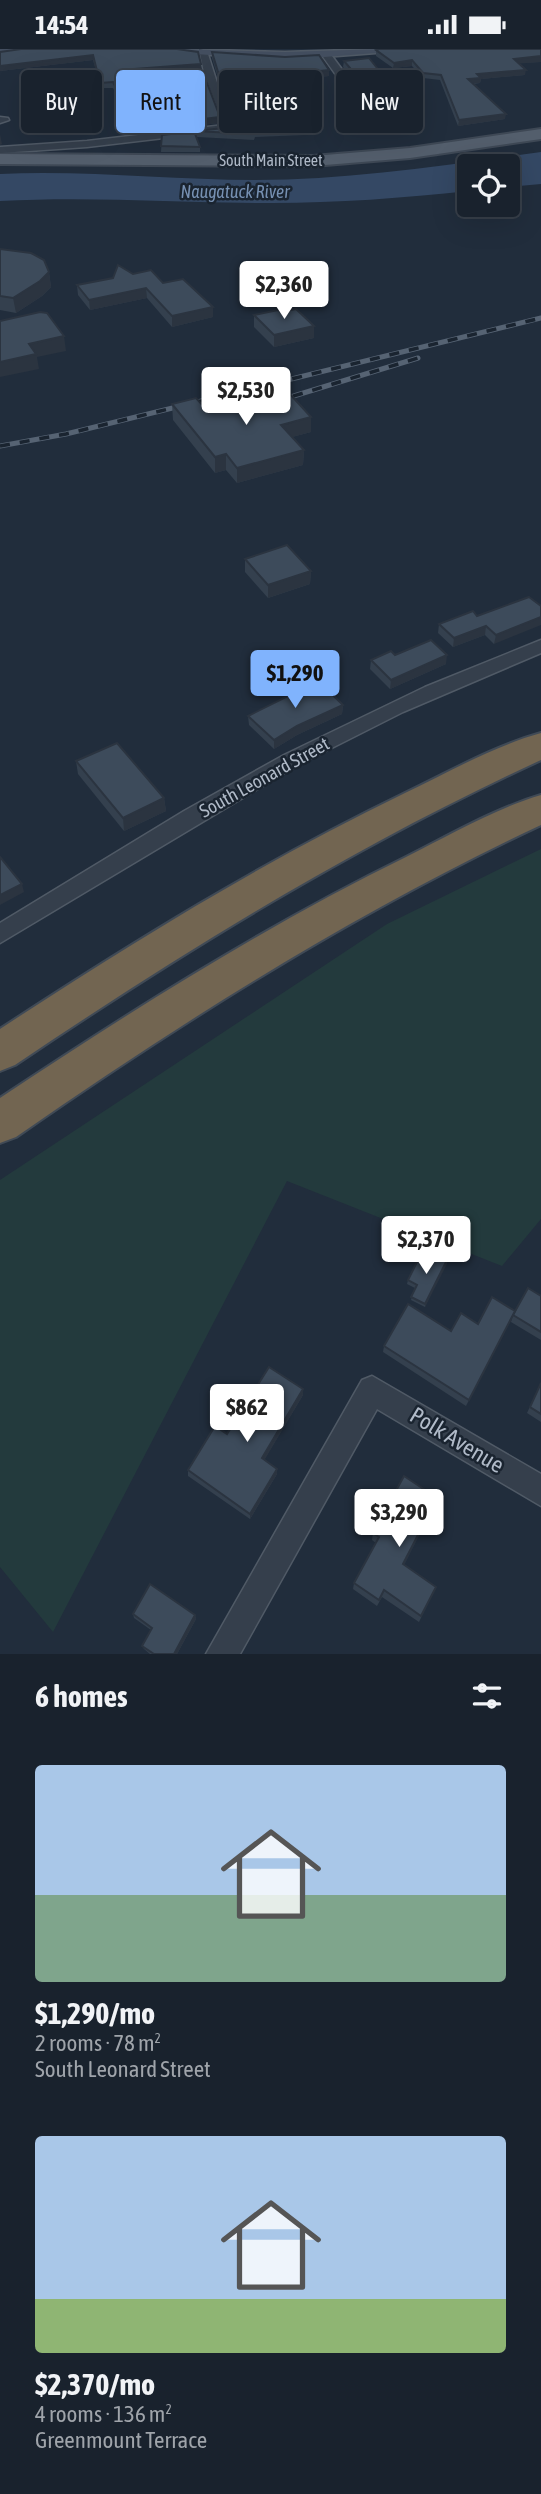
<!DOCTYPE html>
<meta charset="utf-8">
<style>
body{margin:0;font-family:"Asap Condensed",sans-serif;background:#262f39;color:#f1f3f6;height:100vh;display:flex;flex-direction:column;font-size:26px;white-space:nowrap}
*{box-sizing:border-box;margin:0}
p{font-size:23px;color:#9fa4aa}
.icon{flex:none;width:38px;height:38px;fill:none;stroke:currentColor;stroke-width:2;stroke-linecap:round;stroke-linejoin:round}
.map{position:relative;height:1605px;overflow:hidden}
.details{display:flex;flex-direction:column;background:#19222d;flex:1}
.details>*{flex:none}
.top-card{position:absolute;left:21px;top:21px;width:500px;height:63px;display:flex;gap:14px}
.controls{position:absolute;left:457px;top:105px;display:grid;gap:14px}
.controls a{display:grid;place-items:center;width:63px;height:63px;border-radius:7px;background:#19222d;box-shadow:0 7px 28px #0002,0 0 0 2px #373f49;font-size:35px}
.price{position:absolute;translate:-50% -60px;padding:0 16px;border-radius:7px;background:#fff;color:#222;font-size:23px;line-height:46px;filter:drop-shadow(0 2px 4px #0008)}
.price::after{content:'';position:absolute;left:50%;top:42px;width:21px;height:16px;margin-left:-10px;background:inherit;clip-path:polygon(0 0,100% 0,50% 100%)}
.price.active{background:#80b3fd;color:#111}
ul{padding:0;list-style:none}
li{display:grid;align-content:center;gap:14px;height:371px;padding:0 35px}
li span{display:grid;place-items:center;height:217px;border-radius:7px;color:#555}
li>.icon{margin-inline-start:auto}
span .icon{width:126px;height:126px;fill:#fffc;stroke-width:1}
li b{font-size:30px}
h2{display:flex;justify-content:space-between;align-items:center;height:84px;padding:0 35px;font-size:30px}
.chip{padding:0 24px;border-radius:7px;background:#19222d;box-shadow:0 7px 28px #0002,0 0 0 2px #373f49;font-size:24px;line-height:63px}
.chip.active{background:#80b3fd;color:#111}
.status{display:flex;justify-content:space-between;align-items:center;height:49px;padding:0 35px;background:#19222d;direction:ltr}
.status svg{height:19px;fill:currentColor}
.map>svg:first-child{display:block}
.green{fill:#233a3d}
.water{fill:#344864}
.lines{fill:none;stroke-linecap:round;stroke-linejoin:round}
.street-casing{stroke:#505a66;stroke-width:3}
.secondary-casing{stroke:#505a66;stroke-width:3}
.primary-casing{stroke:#3e4855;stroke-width:4}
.highway-casing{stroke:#404a56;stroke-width:4}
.street{fill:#353f4c;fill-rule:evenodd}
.secondary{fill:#434e5f;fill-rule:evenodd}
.primary{fill:#535e6c;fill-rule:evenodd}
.highway{fill:#726551;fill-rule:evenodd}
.rail-casing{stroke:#566373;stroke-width:5}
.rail{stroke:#1a2430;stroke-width:3.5;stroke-dasharray:10;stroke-linecap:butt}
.wall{fill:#34404e}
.shaded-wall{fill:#2b3440}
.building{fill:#3d4b5b;stroke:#2b3440;stroke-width:2}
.labels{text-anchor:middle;stroke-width:5;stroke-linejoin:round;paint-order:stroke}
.far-street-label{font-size:16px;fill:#b0bac8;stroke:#1a2430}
.far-water-label{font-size:18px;font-style:italic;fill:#7690b2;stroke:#1a2430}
.street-label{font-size:19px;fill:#b0bac8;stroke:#1a2430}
.near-street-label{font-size:23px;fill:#b0bac8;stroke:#1a2430}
</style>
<div class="status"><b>14:54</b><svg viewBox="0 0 49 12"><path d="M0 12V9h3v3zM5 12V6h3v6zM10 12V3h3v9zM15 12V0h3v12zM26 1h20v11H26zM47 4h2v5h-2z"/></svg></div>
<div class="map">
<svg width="541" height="1605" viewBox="0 0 541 1605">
<rect width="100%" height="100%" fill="#212d3c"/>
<path class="green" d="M541 800V1170L502 1217 287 1132 53 1583 0 1518V1131L387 875Z"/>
<path class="water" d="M541 103V135L508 138V117H469V142C404 149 337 154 272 154 181 154 91 147 0 152V125C85 121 170 131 255 131 350 131 447 116 541 103Z"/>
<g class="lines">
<defs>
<g id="street">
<path d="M199 0 207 2 219 40 236 74 232 81 87 98 0 104V98L87 92 224 76 206 29 135 34 130 31 135 28 204 23Z"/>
<path d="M323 3H329L363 49 362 51H354L321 5Z"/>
<path d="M0 68 8 69 9 71 0 74Z"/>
<path d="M541 591V604L403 663 298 716 0 894V874L184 762 284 706 425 638Z"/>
<path d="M372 1327 541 1425V1457L377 1360 240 1605H206L362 1331Z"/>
</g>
<g id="secondary">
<path d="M0 0H23L21 3 0 6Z"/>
<path d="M173 0 285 3 383 0 376 4 285 11 180 4Z"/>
</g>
<path id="primary" d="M541 80V90L410 109 313 117 0 115V105L313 107 410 99Z"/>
<g id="highway">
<path d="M541 684V711C356 796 184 902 15 1016L0 1022V980C131 894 264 812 405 744 449 723 494 697 541 684Z"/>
<path d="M541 746V776C356 863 184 971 16 1088L0 1094V1049C131 962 265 877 406 808 450 786 494 760 541 746Z"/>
</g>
</defs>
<use href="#street" class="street-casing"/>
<use href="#secondary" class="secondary-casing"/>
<use href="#primary" class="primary-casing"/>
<use href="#highway" class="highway-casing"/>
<use href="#street" class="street"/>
<use href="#secondary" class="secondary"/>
<use href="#primary" class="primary"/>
<use href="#highway" class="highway"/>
<defs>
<g id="rail">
<path d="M274 353 418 309"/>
<path d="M0 397 66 385 541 269"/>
</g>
</defs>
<use href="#rail" class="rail-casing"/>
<use href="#rail" class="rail"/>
</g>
<g class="wall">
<path d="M541 0V13L519 14 525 26 481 30 480 34 474 35 505 70 458 77 440 31 423 29 412 17 393 19 376 7V1Z"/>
<path d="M0 3 201 15V21L135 25 131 29 220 68V74L137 83 113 39H101L93 11 0 22Z"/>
<path d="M212 3 329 27 267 33 282 64 304 80V86L255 88 254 91 197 88 200 98V103H161L162 86 232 78 237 72 221 39 212 9Z"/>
<path d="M344 12 385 29V34L393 43 392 49 371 51 343 18Z"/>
<path d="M0 200 49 223 51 238 42 247 16 264 0 261Z"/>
<path d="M133 225 163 234 213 268 172 278 147 249 90 261 78 246 77 236Z"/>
<path d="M281 263 314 277V289L274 298 254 278V266Z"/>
<path d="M259 352 311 383 292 388 304 401 303 416 237 434 226 421 215 424 173 371 172 355 205 359Z"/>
<path d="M245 510 311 522 310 535 268 549 245 523Z"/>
<path d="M529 548 494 595 485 586 453 598 438 584 439 575 477 567Z"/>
<path d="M395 606 446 615 390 640 370 620 371 611Z"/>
<path d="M343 656 342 665 297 686 274 700 249 676 248 667Z"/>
<path d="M76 712 164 749 166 762 124 782 78 725Z"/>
<path d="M447 1211 425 1258 411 1251 415 1239 407 1235 408 1231 428 1213Z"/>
<path d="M541 1247V1291L511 1273 513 1266Z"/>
<path d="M512 1269 466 1357 383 1303 384 1297 478 1275Z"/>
<path d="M541 1334V1373L527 1364Z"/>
<path d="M303 1340V1346L264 1411 277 1425 250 1470 188 1427V1421L227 1385Z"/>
<path d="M434 1456 404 1516 436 1538 419 1573 382 1548 377 1557 353 1540 354 1534 376 1494 372 1491 373 1484Z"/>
<path d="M133 1565 195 1566 196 1570 177 1605H150L144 1600 142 1597 151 1581 134 1569Z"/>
</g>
<g class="shaded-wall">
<path d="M93 6V11L0 22V17Z"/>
<path d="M541 7V13L513 15 514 10Z"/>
<path d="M412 11V17L393 19 394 14Z"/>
<path d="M201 15V21L135 25 128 32 127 26 134 20Z"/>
<path d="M329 21V27L264 34V28Z"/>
<path d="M526 21 525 26 481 30 480 34 468 35V30L477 25Z"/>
<path d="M393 43 392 49 371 51 372 45Z"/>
<path d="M506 65 505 70 458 77 459 71Z"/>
<path d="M220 68V74L137 83 136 78Z"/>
<path d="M0 85 2 95 0 96Z"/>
<path d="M49 223 51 238 42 247 16 264 13 249Z"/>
<path d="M146 239 147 249 90 261 89 251Z"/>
<path d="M213 258V268L172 278V267Z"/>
<path d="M314 277V289L274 298V286Z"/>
<path d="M64 287 66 302 37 308 39 320 0 328V313L29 295Z"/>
<path d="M311 368V383L281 391V376Z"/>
<path d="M304 401 303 416 237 434V419Z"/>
<path d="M226 405V421L215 424V408Z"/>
<path d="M311 522 310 535 268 549V536Z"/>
<path d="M541 568V576L494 595 496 586Z"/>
<path d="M486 577 485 586 453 598 454 589Z"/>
<path d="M447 606 446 615 390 640 391 631Z"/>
<path d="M343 656 342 665 297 686 274 700V691L297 677Z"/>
<path d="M164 749 166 762 124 782 123 769Z"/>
<path d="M22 835 24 843 0 856V846Z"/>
<path d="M447 1211V1215L425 1258V1255Z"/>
<path d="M515 1262 512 1269 466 1357 469 1351Z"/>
<path d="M303 1340V1346L262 1415V1409Z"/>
<path d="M277 1420V1425L250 1470V1465Z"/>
<path d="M437 1449 434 1456 401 1522 403 1515Z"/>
<path d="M195 1566 196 1570 177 1605H174Z"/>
</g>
<g class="building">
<path d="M21 0H177L198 3 201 15 134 20 127 26 135 31 204 26 220 68 136 78 113 33 100 34 93 6 0 17V3Z"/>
<path d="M379 0H541V7L514 10 526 21 477 25 481 29 468 30 506 65 459 71 441 26 423 24 412 11 394 14 376 1Z"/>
<path d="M212 3 285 8 319 6 329 21 264 28 282 64H297L304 80 254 82V85L194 82 200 98 161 97 162 86 232 78 238 69 221 33Z"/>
<path d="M369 9 385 29H381L393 43 372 45 344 12Z"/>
<path d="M0 200 31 204 44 211 49 223 40 232 13 249 0 247Z"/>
<path d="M118 216 133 225 151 221 163 234 183 230 213 258 172 267 146 239 89 251 77 236 113 229Z"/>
<path d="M296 260 314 277 274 286 254 266 278 261 281 263Z"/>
<path d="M40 263 47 264 64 287 29 295 36 305 0 313V272Z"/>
<path d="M289 344 311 368 281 376 304 401 237 419 226 405 215 408 172 355 196 349 205 359 254 347 259 352Z"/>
<path d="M287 496 311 522 268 536 245 510Z"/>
<path d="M529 548 541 557V568L496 586 486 577 454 589 439 575 473 562 477 567Z"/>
<path d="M431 591 447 606 391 631 371 611 391 602 395 606Z"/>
<path d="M318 632 343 656 297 677 274 691 248 667Z"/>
<path d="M117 694 164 749 123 769 76 712Z"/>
<path d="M0 808 22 835 0 846Z"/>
<path d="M433 1203 447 1211 425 1255 411 1248 417 1236 408 1231 419 1209 428 1213Z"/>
<path d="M528 1239 541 1247V1283L513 1266Z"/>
<path d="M492 1248 515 1262 469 1351 384 1297 408 1255 451 1282 461 1264 478 1275Z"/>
<path d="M269 1318 303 1340 262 1409 277 1420 250 1465 188 1421 215 1377 227 1385Z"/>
<path d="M541 1334V1365L530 1358Z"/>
<path d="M404 1427 437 1449 403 1515 436 1538 421 1567 384 1541 379 1551 354 1534 379 1488 373 1484Z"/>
<path d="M150 1535 195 1566 174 1605H154L142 1597 152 1579 133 1565Z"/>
</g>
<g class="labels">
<g class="far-street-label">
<text x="271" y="117">South Main Street</text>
</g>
<g class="far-water-label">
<text x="235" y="149">Naugatuck River</text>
</g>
<g class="street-label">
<text transform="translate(264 728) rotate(-29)" y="7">South Leonard Street</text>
</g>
<g class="near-street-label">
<text transform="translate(457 1391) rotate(31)" y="8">Polk Avenue</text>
</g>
</g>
</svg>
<div class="controls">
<a><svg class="icon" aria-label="locate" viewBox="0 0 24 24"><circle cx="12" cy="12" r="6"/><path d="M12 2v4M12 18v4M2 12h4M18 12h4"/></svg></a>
</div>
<b class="price" style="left:284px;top:272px">$2,360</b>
<b class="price" style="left:246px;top:378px">$2,530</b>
<b class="price active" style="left:295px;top:661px">$1,290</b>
<b class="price" style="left:426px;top:1227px">$2,370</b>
<b class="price" style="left:247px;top:1395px">$862</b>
<b class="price" style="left:399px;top:1500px">$3,290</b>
<div class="top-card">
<a class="chip">Buy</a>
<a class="chip active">Rent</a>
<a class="chip">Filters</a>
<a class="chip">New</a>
</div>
</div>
<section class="details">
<h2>6 homes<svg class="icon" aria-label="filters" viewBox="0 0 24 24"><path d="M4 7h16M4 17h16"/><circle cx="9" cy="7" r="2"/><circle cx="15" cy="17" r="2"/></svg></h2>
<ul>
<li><span style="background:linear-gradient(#a9c7e8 60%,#7fa58c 0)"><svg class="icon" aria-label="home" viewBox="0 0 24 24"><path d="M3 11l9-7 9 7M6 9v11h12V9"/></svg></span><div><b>$1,290/mo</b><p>2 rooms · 78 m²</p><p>South Leonard Street</p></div></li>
<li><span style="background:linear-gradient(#a9c7e8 75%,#8fb573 0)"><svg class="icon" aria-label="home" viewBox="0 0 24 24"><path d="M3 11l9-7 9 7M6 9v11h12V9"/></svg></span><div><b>$2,370/mo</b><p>4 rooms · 136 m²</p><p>Greenmount Terrace</p></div></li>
</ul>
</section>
